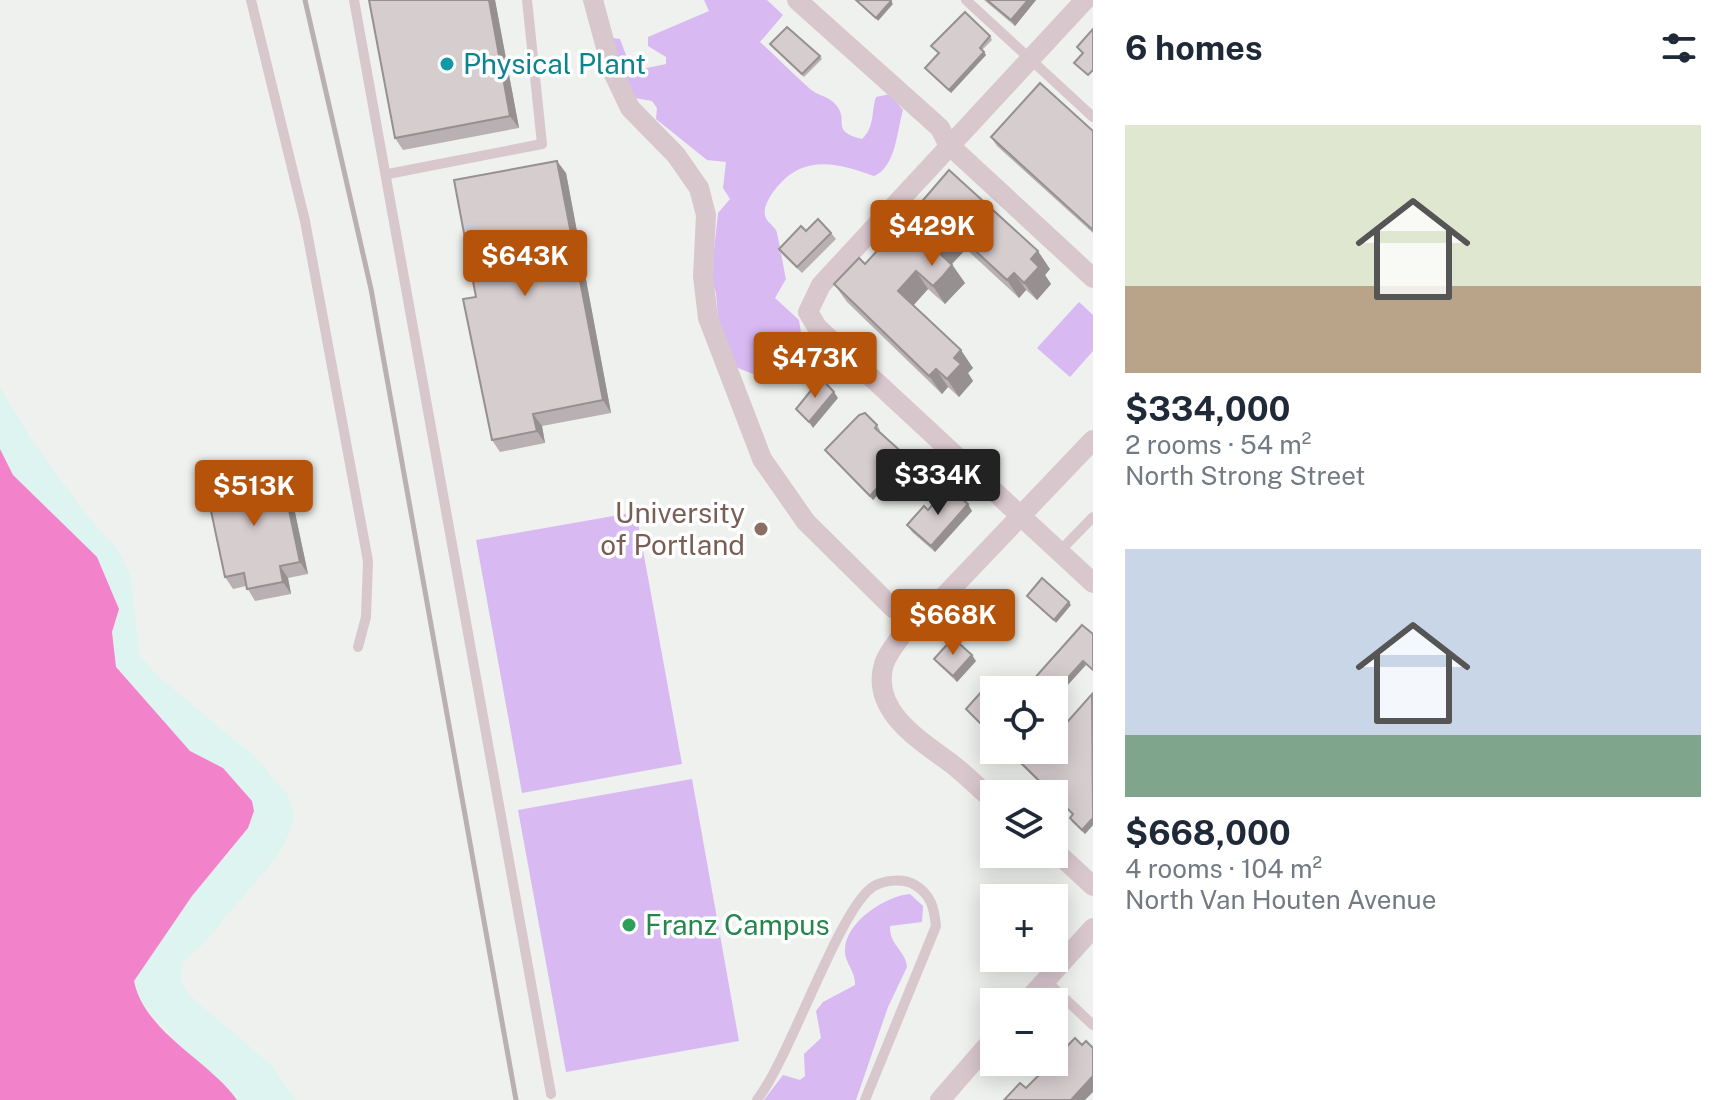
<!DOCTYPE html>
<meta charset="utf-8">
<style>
body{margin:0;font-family:"Public Sans",sans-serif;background:#f2f2f3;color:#1f2937;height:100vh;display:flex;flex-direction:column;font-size:30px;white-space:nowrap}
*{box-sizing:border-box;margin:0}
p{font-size:26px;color:#747a83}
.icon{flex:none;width:44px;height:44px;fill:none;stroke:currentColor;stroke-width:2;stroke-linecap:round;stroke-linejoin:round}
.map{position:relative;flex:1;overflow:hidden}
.sheet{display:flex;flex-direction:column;background:#fff;width:640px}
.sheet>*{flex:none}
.controls{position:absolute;left:980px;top:676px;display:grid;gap:16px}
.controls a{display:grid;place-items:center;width:88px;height:88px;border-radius:0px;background:#fff;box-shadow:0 4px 20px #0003;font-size:40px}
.price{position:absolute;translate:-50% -68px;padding:0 18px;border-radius:8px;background:#b45309;color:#fff;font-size:26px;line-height:52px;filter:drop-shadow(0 2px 4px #0008)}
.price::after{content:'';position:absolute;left:50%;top:48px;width:24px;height:18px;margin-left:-12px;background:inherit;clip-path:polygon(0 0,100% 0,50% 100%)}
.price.current{background:#222;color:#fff}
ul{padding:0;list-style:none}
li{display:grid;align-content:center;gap:16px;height:424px;padding:0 32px}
li span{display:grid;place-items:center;height:248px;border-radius:0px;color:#555}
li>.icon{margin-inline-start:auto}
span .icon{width:144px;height:144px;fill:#fffc;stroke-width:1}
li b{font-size:34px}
h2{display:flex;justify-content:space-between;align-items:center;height:96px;padding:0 32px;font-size:34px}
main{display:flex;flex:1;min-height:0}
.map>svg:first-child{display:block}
.green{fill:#d8b9f2}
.sand{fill:#def4f0}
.water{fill:#f283cb}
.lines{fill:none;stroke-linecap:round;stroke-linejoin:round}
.service{stroke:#d9c7ce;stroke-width:10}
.minor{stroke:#d9c7ce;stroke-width:20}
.rail{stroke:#b9b0b2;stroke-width:5}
.wall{fill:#b8b0b2}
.shaded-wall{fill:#969091}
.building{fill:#d6cdcf;stroke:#969091;stroke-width:2}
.culture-dot{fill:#0f9aa8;stroke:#fff;stroke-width:3}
.education-dot{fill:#8d6e63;stroke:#fff;stroke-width:3}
.leisure-dot{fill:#2e9e5b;stroke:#fff;stroke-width:3}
.labels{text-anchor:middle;stroke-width:7;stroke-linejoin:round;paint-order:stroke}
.culture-label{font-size:28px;fill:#0d838f;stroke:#fff;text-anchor:start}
.education-label{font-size:28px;fill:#785e54;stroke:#fff;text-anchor:end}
.leisure-label{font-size:28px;fill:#27864d;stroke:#fff;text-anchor:start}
</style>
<main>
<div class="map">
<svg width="1093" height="1100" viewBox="0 0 1093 1100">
<rect width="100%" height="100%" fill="#eef1ee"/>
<g class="green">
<path d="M704 0H767L783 15 760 42C777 57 793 74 810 89 818 96 829 96 836 105 850 121 829 131 862 139 875 127 871 112 876 97L890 94 903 110C897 130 896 167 874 176 838 163 804 154 777 187 772 193 766 202 765 209 763 220 771 223 776 230 778 234 784 271 786 279L775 298 799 320 802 339 798 352 772 356 753 374 733 366 718 320 716 293 711 279 718 213 730 199 723 188 726 162 707 160 656 119 657 108 652 101 635 98 627 92 613 38 620 39 632 71 666 64V57L648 46V37L709 11Z"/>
<path d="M1079 302 1093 315V351L1070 377 1037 348Z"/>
<path d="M636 512 682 764 522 793 476 540Z"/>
<path d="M692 779 739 1041 566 1072 518 810Z"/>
<path d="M910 894 923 906 922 922 890 926C889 945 906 951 907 967L888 1007 856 1100H764L783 1075 800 1080 805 1076 804 1054 821 1038 816 1011 823 1002 855 985C856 971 844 963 845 949 846 922 885 896 910 894Z"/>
</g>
<path class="sand" d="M0 387 29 436 82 509 120 553 131 578 139 654 157 675 256 758 288 795 294 815 291 830 276 858 202 945 183 962 180 980 188 994 271 1065 296 1100H237C218 1073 188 1057 167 1031 156 1019 132 999 134 981 137 956 229 856 248 828L244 791 223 768 190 751 116 667 112 632 119 609 97 557 13 475 0 449Z"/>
<path class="water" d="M0 449 13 475 97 557 119 609 112 632 116 667 190 751 223 768 252 801 254 811 248 828 192 896 134 981C144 1032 210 1061 237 1100H0Z"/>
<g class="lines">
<g class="service">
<path d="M251 0 305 221 368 561 366 617 358 647"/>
<path d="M354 0 551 1094"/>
<path d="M966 0 1093 117"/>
<path d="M388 174 542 144 527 0"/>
<path d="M1059 552 1093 517"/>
<path d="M1045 980 1093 1025"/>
<path d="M757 1100C791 1056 840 906 874 886 885 880 904 878 915 885 931 895 934 907 936 926L865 1100"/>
</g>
<g class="minor">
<path d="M593 0 612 70 630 108 676 155 699 188 706 215 703 276 708 318 762 459 806 522 893 608C907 616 917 619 931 610L1093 440"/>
<path d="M797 0 940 128 948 144 1093 278"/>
<path d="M1085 0 821 285 808 312 817 327 1093 583"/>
<path d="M910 616C906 636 890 646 884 664 870 711 921 741 952 764 967 776 980 789 994 801"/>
<path d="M1054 850 1093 886"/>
<path d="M1026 1002 1093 928"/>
<path d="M940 1100 994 1038"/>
</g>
<path class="rail" d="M305 0 371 289 516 1100"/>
</g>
<g class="wall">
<path d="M495 0 519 128 403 150 395 138Z"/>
<path d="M984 0H1036L1015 26Z"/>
<path d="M990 36 992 40 982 50 986 55 951 93 925 68 938 53 931 46Z"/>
<path d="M770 44 820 56 822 59 804 77Z"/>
<path d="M1093 131V233L997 146 991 137Z"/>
<path d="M949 170 1050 269 1045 275 1051 284 1037 300 1026 290 1019 298 966 249 952 264 965 283 955 293 945 304 928 289 913 306 973 368 968 373 973 381 959 397 948 387 942 394 847 302 834 284 865 264 887 241 883 235 906 220Z"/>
<path d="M566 173 611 413 542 426 545 443 500 452 492 440 476 297Z"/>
<path d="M831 233 836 239 802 273 783 255 779 249Z"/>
<path d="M877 425 880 430 879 431 909 460 873 500 825 450Z"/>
<path d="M282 477 290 489 308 574 288 578 291 594 255 601 246 586 233 589 225 577 269 480Z"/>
<path d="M928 510 972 511 935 552 912 532 907 525Z"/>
<path d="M934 659 976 661 957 682 939 665Z"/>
<path d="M1093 694V825L1085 834 1072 822 1070 818 1073 815 1054 797V794H1051L1006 750H1054Z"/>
</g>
<g class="shaded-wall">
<path d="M489 0H495L519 128 510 116Z"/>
<path d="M1028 0H1036L1015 26 1011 20Z"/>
<path d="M891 1 893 4 878 21 876 18Z"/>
<path d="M984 52 986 55 951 93 949 90Z"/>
<path d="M557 161 566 173 611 413 603 400Z"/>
<path d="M954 231 966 249 948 268 936 250Z"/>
<path d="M1038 251 1050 269 1045 275 1051 284 1037 300 1024 283 1031 259Z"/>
<path d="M952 265 965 283 945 304 933 286Z"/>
<path d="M916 271 928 289 910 309 898 291Z"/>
<path d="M1014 273 1026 290 1019 298 1007 280Z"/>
<path d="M961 350 973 368 968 373 973 381 959 397 947 379 954 358Z"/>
<path d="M936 369 948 387 942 394 929 376Z"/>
<path d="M834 392 838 398 813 428 809 422Z"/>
<path d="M533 414 542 426 545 443 537 431Z"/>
<path d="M906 456 909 460 873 500 870 496Z"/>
<path d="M260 467 269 479 272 493 263 481Z"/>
<path d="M282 477 290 489 308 574 300 562Z"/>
<path d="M968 504 972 511 935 552 931 546Z"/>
<path d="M280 566 288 578 291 594 283 582Z"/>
<path d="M1069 602 1071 605 1056 623 1054 620Z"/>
<path d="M972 655 976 661 957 682 953 676Z"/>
<path d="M1083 661 1086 665 1056 698 1054 693Z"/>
<path d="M1093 818V825L1085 834 1082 830Z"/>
<path d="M1093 1076V1092L1085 1100H1071Z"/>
</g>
<g class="building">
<path d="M369 0H489L510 116 395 138Z"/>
<path d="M856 0H890L891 1 876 18Z"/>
<path d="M987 0H1028L1011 20Z"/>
<path d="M965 12 990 36 980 48 984 52 949 90 925 68 939 53 931 46Z"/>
<path d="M787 27 820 56 802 74 770 44Z"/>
<path d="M1093 29V70L1088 75 1074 63 1083 53 1077 47Z"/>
<path d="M1040 83 1093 131V230L991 137Z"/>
<path d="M557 161 603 400 533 414 537 431 492 440 463 299 476 297 454 180Z"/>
<path d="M949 170 1038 251 1031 259 1039 267 1024 283 1014 273 1007 280 954 231 936 250 952 265 943 276 933 286 916 271 898 291 961 350 954 358 961 364 947 379 936 369 929 376 834 284 859 258 865 264 888 239 883 235 901 216 906 220Z"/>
<path d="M818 219 831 233 797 267 779 249 801 226 806 231Z"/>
<path d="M821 378 834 392 809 422 796 409Z"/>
<path d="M865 413 877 425 875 428 906 456 870 496 825 450 859 415Z"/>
<path d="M260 467 263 481 282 477 300 562 280 566 283 582 247 589 244 573 225 577 207 492 227 488 225 474Z"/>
<path d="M948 487 968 504 931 546 907 525 924 506 928 510Z"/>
<path d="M1042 578 1069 602 1054 620 1027 596Z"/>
<path d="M1082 625 1093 634V670L1083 661 1054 693V690H1024Z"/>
<path d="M953 638 972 655 953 676 934 659Z"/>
<path d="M983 690 994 700V737L966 709Z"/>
<path d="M1092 694 1093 818 1082 830 1070 818 1073 814 1008 750H1054V737Z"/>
<path d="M1075 1038 1082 1045 1086 1041 1093 1048V1076L1071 1100H1004L1020 1083 1026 1088 1052 1062H1054V1060Z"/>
</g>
<circle class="culture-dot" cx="447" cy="64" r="8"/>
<circle class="education-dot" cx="761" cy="529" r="8"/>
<circle class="leisure-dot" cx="629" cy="925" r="8"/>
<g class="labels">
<g class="culture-label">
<text x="463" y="74">Physical Plant</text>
</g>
<g class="education-label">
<text x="745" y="523">University<tspan x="745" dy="32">of Portland</tspan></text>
</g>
<g class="leisure-label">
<text x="645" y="935">Franz Campus</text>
</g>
</g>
</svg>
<div class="controls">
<a><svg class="icon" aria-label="locate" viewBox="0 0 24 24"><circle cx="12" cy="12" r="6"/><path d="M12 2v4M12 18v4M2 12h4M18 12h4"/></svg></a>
<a><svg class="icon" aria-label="layers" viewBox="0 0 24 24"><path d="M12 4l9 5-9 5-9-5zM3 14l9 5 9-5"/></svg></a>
<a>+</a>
<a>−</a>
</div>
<b class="price" style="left:932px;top:268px">$429K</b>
<b class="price" style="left:525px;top:298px">$643K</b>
<b class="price" style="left:815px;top:400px">$473K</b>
<b class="price current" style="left:938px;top:517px">$334K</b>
<b class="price" style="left:254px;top:528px">$513K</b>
<b class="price" style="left:953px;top:657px">$668K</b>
</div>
<section class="sheet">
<h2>6 homes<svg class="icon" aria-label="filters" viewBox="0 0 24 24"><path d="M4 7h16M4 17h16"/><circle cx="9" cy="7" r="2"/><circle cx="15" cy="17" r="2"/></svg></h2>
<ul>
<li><span style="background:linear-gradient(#dfe7d0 65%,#b9a48a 0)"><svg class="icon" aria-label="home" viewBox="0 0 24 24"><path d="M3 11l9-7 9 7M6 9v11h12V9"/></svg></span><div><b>$334,000</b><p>2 rooms · 54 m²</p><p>North Strong Street</p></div></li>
<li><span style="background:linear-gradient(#c9d6e8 75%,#7fa58c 0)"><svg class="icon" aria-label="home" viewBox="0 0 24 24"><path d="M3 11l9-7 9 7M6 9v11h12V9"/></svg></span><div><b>$668,000</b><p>4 rooms · 104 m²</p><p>North Van Houten Avenue</p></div></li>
</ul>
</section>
</main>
